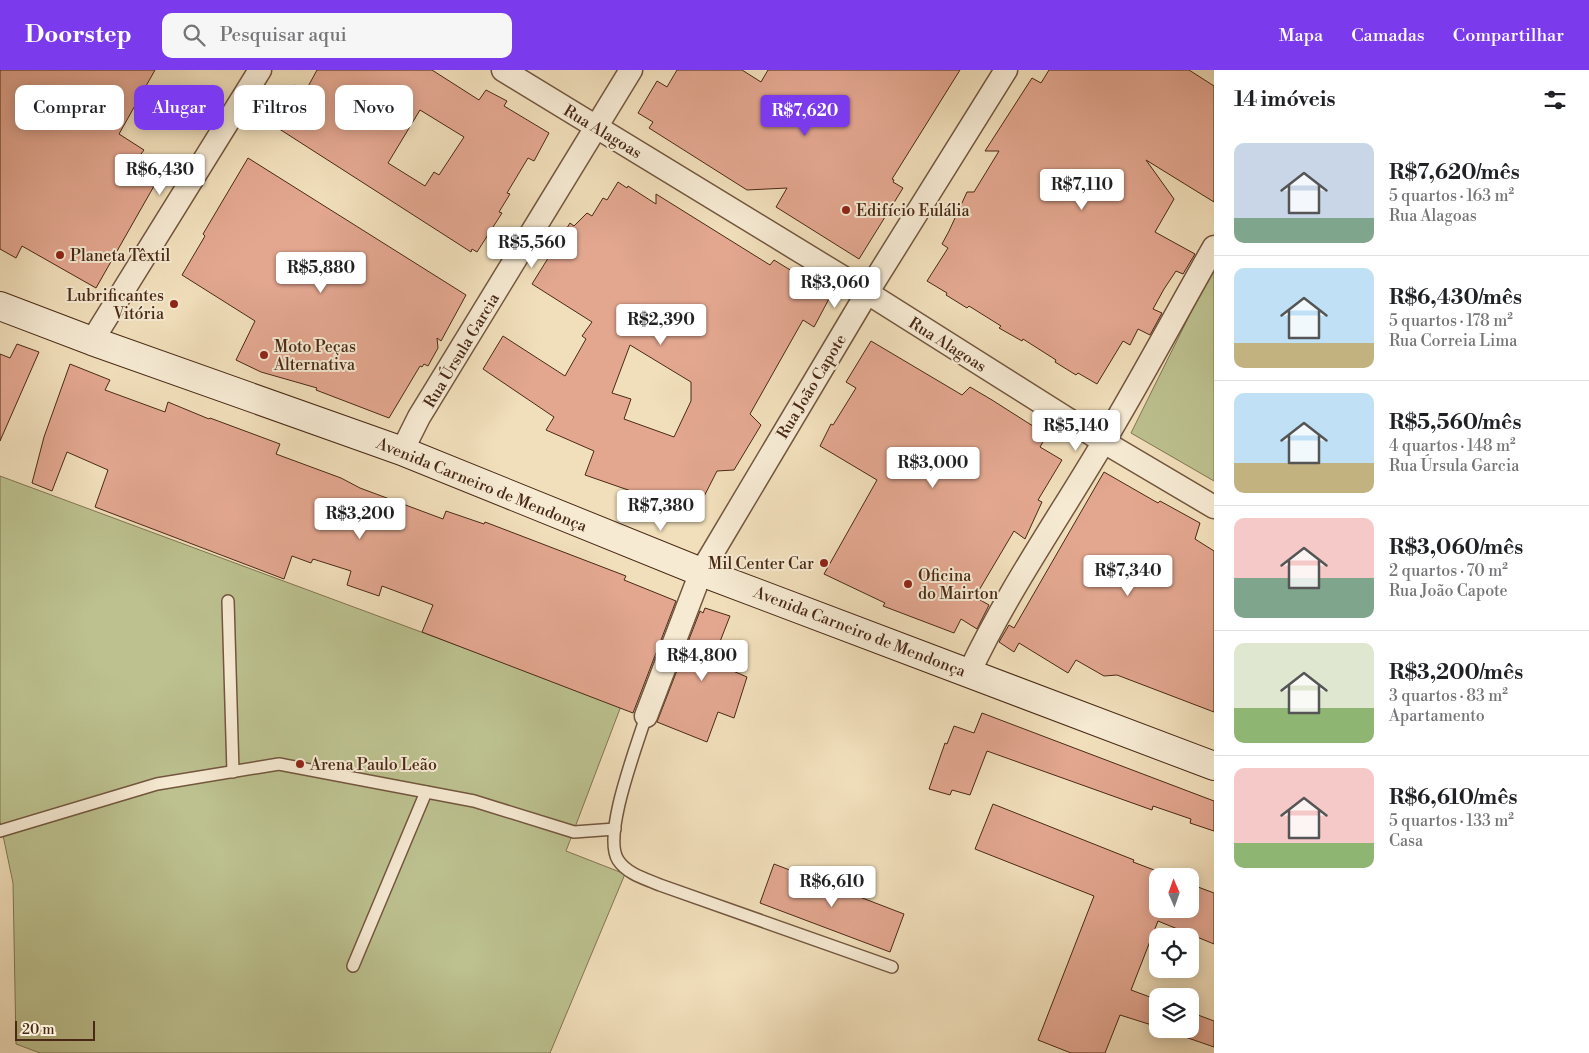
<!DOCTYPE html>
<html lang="pt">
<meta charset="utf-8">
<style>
body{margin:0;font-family:"Libre Bodoni",serif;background:#f6f6f6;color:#202124;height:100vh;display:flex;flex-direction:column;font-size:19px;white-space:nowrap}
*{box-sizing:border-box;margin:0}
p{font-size:16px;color:#757577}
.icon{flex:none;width:28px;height:28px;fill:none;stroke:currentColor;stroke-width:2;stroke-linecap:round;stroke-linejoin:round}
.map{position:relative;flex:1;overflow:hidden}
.drawer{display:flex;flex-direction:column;background:#fff;width:375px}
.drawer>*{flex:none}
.hud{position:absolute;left:15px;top:15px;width:475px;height:45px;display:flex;gap:10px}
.needle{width:32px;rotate:358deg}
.buttons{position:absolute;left:1149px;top:798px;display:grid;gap:10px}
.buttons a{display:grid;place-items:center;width:50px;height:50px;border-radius:10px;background:#fff;box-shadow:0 2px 12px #0003;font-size:25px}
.scale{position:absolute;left:15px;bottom:12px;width:80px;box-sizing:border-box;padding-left:5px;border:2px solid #492915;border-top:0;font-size:14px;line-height:18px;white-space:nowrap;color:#492915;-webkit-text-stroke:4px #f6ead3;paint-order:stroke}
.price{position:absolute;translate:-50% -42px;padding:0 11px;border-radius:5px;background:#fff;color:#222;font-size:16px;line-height:32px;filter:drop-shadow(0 1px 2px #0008)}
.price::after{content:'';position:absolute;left:50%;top:30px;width:15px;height:11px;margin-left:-8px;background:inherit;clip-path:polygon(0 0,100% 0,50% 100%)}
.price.on{background:#7c3aed;color:#fff}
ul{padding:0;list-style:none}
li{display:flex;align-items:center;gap:15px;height:125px;padding:0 20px}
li+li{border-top:1px solid #e0e0e0}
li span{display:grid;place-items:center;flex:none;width:140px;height:100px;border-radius:10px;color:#555}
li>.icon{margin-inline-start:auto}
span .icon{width:60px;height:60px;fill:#fffc;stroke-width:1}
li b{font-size:21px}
h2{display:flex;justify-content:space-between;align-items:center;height:60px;padding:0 20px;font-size:21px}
.pill{padding:0 18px;border-radius:10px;background:#fff;box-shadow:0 2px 12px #0003;font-size:18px;line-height:45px}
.pill.on{background:#7c3aed;color:#fff}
header{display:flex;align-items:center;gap:30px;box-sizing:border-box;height:70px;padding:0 25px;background:#7c3aed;color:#fff}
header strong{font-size:24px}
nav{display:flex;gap:28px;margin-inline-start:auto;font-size:18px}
.search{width:350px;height:45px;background:#f6f6f6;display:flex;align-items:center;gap:12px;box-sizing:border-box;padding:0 18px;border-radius:10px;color:#757577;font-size:19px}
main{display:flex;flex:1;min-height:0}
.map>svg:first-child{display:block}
.green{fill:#bcc18f;stroke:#827552}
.building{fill:#e3a790;stroke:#492915;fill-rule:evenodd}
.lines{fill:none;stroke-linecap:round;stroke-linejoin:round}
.lane-casing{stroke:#73563e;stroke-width:14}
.street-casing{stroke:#73563e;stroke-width:25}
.secondary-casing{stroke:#492915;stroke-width:30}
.lane{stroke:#f6ead3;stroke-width:11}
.street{stroke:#f6ead3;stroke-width:22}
.secondary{stroke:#f6ead3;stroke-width:28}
.poi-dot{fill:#8f2418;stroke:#f6ead3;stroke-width:2}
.labels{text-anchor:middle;stroke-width:4;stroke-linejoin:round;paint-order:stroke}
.street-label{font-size:16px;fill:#492915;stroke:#f6ead3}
.poi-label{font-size:16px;fill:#492915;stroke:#f6ead3;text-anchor:start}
</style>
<header>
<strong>Doorstep</strong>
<div class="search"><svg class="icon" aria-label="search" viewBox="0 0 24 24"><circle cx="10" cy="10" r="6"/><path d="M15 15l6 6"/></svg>Pesquisar aqui</div>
<nav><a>Mapa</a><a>Camadas</a><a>Compartilhar</a></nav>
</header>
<main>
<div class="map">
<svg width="1214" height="983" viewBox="0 0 1214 983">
<rect width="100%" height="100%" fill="#f1dfbb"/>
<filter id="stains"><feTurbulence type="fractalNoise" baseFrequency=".004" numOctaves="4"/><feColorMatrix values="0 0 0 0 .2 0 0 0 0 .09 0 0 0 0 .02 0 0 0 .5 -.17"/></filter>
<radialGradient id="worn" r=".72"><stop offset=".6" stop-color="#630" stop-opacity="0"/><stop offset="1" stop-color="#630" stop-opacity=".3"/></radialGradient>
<g class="green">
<path d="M1214 196V411L1131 363Z"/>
<path d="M0 406 621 636 566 781 625 804 550 983H40L16 974 13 813 0 751Z"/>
</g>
<g class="building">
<path d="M0 0H155L119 64 144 80 141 84 160 96 154 107 158 109 96 218 22 176 16 188 0 179Z"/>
<path d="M317 0H432L479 30 486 20 507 31 504 36 549 63 534 91 528 88 507 123 510 124 499 142 502 143 477 182 472 179 471 182 270 53 294 15 305 22ZM420 40 464 67 439 105 434 102 425 116 388 93Z"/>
<path d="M677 0H742L761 12 768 0H960L892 109 894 110 893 112 903 118 859 189 776 137 787 118 747 120 649 58 653 52 638 43 657 11 667 17Z"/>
<path d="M1049 0H1189L1214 16V132L1146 90 1174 129 1155 162 1195 184 1183 204 1176 201 1164 219 1153 239 1162 243 1150 265 1138 259 1130 275 1123 271 1097 314 1078 303 1076 305 1055 292 1056 290 1023 269 1022 271 999 258 1001 256 969 236 967 238 946 225 947 223 927 211 948 178 942 174 949 161 967 122H974L999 81H985L1032 8 1041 13Z"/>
<path d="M248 88 466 225 441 271 437 268 438 278 428 296 424 294 422 297 420 296 389 348 316 320 317 318 261 302 236 290 255 251 182 205 205 166 203 164Z"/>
<path d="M618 112 627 118 628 116 656 134V124L770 195 774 190 831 225 814 257 803 250 750 344 761 355 734 400 717 401 692 450 631 421 585 405 594 381 546 360 554 347 483 299 503 266 565 306 586 269 582 266 592 252 532 214 570 153 574 156 587 143 592 146 603 128 607 130ZM630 275 691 312V331L674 367 624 349 631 329 612 323Z"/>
<path d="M871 271 962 325 970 317 992 330 1047 365 1040 377 1062 390 1038 430 1042 432 1025 469 1014 461 975 527 989 535 977 559 961 549 954 563 883 536 885 533 824 504 877 410 820 376 831 354 833 355 856 318 846 312Z"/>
<path d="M17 274 39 282 0 371V284L10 288Z"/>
<path d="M70 294 110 310 105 320 165 342 168 332 209 349 210 348 280 374 276 384 341 408 360 418 443 449 446 441 484 454 485 452 626 506 624 510 676 531 633 643 422 562 433 535 382 516 379 526 347 515 351 501 313 489 311 493 292 486 284 509 95 437 108 400 67 382 52 421 32 413 44 367Z"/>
<path d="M1104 402 1158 433 1160 431 1200 453 1195 469 1214 481V642L1117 605 1104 606 1076 590 1068 603 1019 573 1014 582 999 572 1009 555 1014 558Z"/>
<path d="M705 538 730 546 712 592 747 607 734 648 718 642 707 672 657 652 700 541 703 543Z"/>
<path d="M982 643 1214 731V761L1190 753 1191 749 1153 736 1152 740 987 681 970 725 952 720 950 725 929 719 945 673 947 674 954 656 974 663Z"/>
<path d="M993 734 1134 790 1133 792 1170 806H1158V839H1190V814L1214 823V874L1158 851 1131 920 1158 930V957L1120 945 1105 983H1071L1038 970 1094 826 975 779Z"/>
<path d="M774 794 904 844 890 882 760 833Z"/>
<path d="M1190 942 1214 951V977L1162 959H1190Z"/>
</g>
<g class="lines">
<defs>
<g id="lane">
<path d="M228 531 233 702"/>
<path d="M646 646C637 676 602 765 618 790 627 804 646 809 660 815L892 897"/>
<path d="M0 761 157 714 279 694 474 731 574 762 615 759"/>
<path d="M353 896 426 722"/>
</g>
<g id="street">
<path d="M503 0 844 208 1104 372 1214 437"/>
<path d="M92 271 260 0"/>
<path d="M402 381 419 347 631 0"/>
<path d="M969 603C1007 522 1058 449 1103 373 1142 308 1177 242 1214 177"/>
<path d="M646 646 701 502 867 223 1006 0"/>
</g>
<path id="secondary" d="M0 236 92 271 402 381 701 502 1214 696"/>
</defs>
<use href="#lane" class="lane-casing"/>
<use href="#street" class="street-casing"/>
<use href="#secondary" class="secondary-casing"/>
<use href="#lane" class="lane"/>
<use href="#street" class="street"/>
<use href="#secondary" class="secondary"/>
</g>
<g class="poi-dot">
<circle cx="846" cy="140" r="5"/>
<circle cx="60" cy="185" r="5"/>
<circle cx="174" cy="234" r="5"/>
<circle cx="264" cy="285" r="5"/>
<circle cx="824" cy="493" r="5"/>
<circle cx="908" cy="514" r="5"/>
<circle cx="300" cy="694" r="5"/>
</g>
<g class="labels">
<g class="street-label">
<text transform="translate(603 61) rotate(31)" y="6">Rua Alagoas</text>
<text transform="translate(948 274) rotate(32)" y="6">Rua Alagoas</text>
<text transform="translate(461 280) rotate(-59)" y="6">Rua Úrsula Garcia</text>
<text transform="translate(811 316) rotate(-59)" y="6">Rua João Capote</text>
<text transform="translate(482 414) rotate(22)" y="6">Avenida Carneiro de Mendonça</text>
<text transform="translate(860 561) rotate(21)" y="6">Avenida Carneiro de Mendonça</text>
</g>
<g class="poi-label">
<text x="856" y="146">Edifício Eulália</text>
<text x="70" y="191">Planeta Têxtil</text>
<text x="164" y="231" text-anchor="end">Lubrificantes<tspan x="164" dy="18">Vitória</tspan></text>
<text x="274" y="282">Moto Peças<tspan x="274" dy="18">Alternativa</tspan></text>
<text x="814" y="499" text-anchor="end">Mil Center Car</text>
<text x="918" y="511">Oficina<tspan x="918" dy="18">do Mairton</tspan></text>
<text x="310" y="700">Arena Paulo Leão</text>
</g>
</g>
<rect width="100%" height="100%" filter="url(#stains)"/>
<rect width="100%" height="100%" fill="url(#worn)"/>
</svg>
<div class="buttons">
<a><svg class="needle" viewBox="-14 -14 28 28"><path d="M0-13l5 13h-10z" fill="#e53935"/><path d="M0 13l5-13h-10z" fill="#757577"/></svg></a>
<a><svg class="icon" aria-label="locate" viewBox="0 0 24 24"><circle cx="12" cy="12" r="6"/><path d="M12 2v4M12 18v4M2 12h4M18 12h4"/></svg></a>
<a><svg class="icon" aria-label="layers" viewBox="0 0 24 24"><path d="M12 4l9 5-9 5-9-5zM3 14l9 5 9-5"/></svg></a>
</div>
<div class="scale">20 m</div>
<b class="price on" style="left:805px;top:67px">R$7,620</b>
<b class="price" style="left:160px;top:126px">R$6,430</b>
<b class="price" style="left:1082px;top:141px">R$7,110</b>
<b class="price" style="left:532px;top:199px">R$5,560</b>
<b class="price" style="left:321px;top:224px">R$5,880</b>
<b class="price" style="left:835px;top:239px">R$3,060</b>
<b class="price" style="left:661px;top:276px">R$2,390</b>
<b class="price" style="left:1076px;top:382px">R$5,140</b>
<b class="price" style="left:933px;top:419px">R$3,000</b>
<b class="price" style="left:661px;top:462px">R$7,380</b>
<b class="price" style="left:360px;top:470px">R$3,200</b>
<b class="price" style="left:1128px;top:527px">R$7,340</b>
<b class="price" style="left:702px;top:612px">R$4,800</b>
<b class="price" style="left:832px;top:838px">R$6,610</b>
<div class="hud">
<a class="pill">Comprar</a>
<a class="pill on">Alugar</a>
<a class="pill">Filtros</a>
<a class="pill">Novo</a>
</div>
</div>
<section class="drawer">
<h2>14 imóveis<svg class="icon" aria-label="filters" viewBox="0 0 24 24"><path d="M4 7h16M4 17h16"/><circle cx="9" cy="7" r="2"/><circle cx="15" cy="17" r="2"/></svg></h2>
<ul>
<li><span style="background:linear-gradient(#c9d6e8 75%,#7fa58c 0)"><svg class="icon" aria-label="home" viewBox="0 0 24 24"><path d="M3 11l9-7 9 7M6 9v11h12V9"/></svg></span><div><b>R$7,620/mês</b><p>5 quartos · 163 m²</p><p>Rua Alagoas</p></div></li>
<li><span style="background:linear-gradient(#bfe0f5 75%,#c2b280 0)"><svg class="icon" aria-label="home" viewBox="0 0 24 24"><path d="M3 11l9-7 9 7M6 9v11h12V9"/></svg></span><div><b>R$6,430/mês</b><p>5 quartos · 178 m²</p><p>Rua Correia Lima</p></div></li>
<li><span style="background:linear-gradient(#bfe0f5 70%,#c2b280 0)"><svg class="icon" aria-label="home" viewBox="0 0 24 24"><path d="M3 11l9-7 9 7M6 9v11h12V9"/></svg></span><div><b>R$5,560/mês</b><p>4 quartos · 148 m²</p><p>Rua Úrsula Garcia</p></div></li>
<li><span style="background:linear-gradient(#f6c9c9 60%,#7fa58c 0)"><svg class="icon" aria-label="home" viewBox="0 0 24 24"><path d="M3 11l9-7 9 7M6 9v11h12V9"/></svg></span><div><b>R$3,060/mês</b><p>2 quartos · 70 m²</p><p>Rua João Capote</p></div></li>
<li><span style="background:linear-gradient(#dfe7d0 65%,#8fb573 0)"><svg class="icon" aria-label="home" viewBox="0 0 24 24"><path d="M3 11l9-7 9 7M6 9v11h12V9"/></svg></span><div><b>R$3,200/mês</b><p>3 quartos · 83 m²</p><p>Apartamento</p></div></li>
<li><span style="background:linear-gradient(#f6c9c9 75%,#8fb573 0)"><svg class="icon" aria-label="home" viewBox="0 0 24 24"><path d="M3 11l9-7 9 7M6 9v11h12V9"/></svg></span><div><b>R$6,610/mês</b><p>5 quartos · 133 m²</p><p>Casa</p></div></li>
</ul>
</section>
</main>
